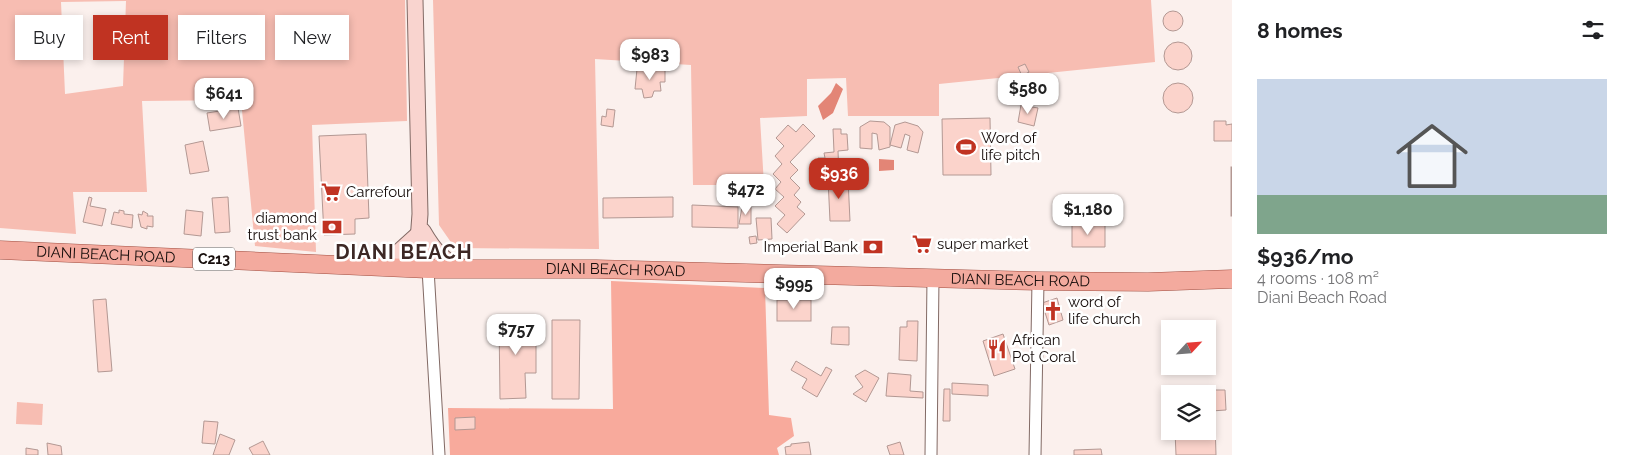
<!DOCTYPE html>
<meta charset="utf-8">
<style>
body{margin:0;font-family:Raleway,sans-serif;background:#f2f2f2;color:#202124;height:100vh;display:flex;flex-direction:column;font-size:19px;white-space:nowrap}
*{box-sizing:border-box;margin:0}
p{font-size:16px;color:#757577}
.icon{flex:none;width:28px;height:28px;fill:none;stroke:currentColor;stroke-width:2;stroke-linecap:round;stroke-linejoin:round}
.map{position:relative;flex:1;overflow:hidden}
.drawer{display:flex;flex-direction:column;background:#fff;width:400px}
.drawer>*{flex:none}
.banner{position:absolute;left:15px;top:15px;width:475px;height:45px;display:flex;gap:10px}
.needle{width:32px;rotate:64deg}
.fabs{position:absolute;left:1161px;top:320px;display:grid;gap:10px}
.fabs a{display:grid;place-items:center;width:55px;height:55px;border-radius:0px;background:#fff;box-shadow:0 2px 8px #0003;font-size:25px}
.price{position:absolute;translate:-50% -42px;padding:0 11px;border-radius:10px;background:#fff;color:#222;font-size:16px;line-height:32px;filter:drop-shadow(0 1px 2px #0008)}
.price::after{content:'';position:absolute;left:50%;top:30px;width:15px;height:11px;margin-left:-8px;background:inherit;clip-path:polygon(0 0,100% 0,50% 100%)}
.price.on{background:#c03322;color:#fff}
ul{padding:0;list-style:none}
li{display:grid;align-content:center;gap:10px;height:265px;padding:0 25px}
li+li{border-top:1px solid #e0e0e0}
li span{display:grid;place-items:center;height:155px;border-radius:0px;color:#555}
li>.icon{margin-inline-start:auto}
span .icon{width:90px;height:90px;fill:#fffc;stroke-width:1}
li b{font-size:21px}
h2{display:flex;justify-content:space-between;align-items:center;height:60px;padding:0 25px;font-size:21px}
.tag{padding:0 18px;border-radius:0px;background:#fff;box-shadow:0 2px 8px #0003;font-size:18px;line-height:45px}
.tag.on{background:#c03322;color:#fff}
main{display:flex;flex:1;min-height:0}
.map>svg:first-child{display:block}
.green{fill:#f7bdb2;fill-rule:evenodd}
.forest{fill:#f8aa9c}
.water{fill:#e38576}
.building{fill:#fbd3cb;stroke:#b39893}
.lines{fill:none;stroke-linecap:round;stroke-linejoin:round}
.street-casing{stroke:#826a65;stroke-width:13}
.secondary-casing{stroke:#826a65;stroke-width:17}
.primary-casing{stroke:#a04e41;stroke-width:19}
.street{stroke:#fff;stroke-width:11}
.secondary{stroke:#f9d4cf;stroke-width:15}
.primary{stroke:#f3aa9e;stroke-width:18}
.labels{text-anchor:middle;stroke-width:5;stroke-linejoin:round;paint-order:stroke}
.shield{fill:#fff;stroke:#5c5654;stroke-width:1}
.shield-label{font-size:14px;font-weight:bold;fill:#160d0b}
.poi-label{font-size:15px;fill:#160d0b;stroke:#fff;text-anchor:start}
.street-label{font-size:15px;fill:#160d0b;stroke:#fff}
.district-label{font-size:20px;font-weight:bold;letter-spacing:1px;fill:#3d2825;stroke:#fff}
</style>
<main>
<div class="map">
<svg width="1232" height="455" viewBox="0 0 1232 455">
<rect width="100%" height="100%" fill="#fbf0ed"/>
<g class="green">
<path d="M0 0H405L407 121 312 125 316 252 255 246 241 100 142 101 147 192H73L76 234 0 228ZM126 1 123 86 65 94 61 2Z"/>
<path d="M433 0H1151L1155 62 939 84V116H848L846 78 807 79V116L760 118 764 185H693L691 65 595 59 599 249 455 248 439 225Z"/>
<path d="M17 402 43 404 42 425 16 424Z"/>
</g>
<path class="forest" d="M611 281 765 288 769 415 791 418 794 436 777 448 779 455H450L448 408 613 409Z"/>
<g class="water">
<path d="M836 83 843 89 833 113 823 120 818 106 831 93Z"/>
<path d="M879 159 894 160V170L879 171Z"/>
</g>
<g class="building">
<circle cx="1173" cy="21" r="10"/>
<circle cx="1178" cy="56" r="14"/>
<path d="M1025 64 1029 72 1022 76 1018 67Z"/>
<path d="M637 69H665V82H660L661 91H654L652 97 644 98 642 89H635Z"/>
<circle cx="1178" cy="98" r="15"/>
<path d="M1026 89 1031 99 1023 103 1018 93Z"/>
<path d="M1021 105 1038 108 1034 126 1018 122Z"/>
<path d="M238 108 241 126 210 131 207 113Z"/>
<path d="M607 109 615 110 613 127 601 125 602 116 606 117Z"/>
<path d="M990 118 991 175H943L942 119Z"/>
<path d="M870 121 884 122 890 127V147L879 150 877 134 872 133V149L860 148V127Z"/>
<path d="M1214 121H1226V125L1232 124V141H1214Z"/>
<path d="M905 122 918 126 923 132 918 153 907 150 910 136 905 134 901 148 890 145 895 125Z"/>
<path d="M803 124 815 136 790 162 798 170 790 178 800 188 794 195 801 202 797 207 805 214 787 233 777 224 785 215 775 206 784 197 775 189 781 182 773 174 782 164 775 156 784 146 776 138 788 125 796 132Z"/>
<path d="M833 129H841V134H847L848 150 838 151 839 176 819 177 818 158H825L824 153 834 152Z"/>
<path d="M366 134 369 218 355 219V234L324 235 319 136Z"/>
<path d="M203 141 209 171 190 174 185 145Z"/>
<rect x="1231" y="167" width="1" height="49"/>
<path d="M828 179H848L850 221H830Z"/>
<path d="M89 197 92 198 90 206 106 209 102 226 83 222Z"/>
<path d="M228 197 230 232 215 233 212 198Z"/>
<path d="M673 197V217L603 218V198Z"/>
<path d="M692 205 738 207V228L692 227Z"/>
<path d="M742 207H751V224H739Z"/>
<path d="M119 210 124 211V214L133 215 132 228 111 224 114 212 119 213Z"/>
<path d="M186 210 203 212 201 236 184 234Z"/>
<path d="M143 211 148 214 147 216H153V227L147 226V229L141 227 138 214 142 215Z"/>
<path d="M756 218H771L772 239 758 240Z"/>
<path d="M1072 224 1105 225V247H1072Z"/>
<path d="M756 236 757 243 750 244 749 237Z"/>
<path d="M1057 298 1063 320 1049 325 1042 303Z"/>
<path d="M106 299 112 371 98 372 93 300Z"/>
<rect x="777" y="300" width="34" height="21"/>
<path d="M499 320H536V373H525L526 398 500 399Z"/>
<path d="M552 320H580L579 399H552Z"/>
<path d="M907 321H918L917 361 899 360 900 327H907Z"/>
<path d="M832 327H849V345L831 344Z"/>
<path d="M1003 334 1015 369 994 376 983 341Z"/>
<path d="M796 361 821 376 826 367 832 370 817 397 802 388 807 379 791 370Z"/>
<path d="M865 370 879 378 866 402 853 394 863 387 855 376Z"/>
<path d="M888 373 911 375 910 391 923 392V398L886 396Z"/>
<path d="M952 383 988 385V396L952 394Z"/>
<path d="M944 389H950V421H943Z"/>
<path d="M1210 390H1225L1226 410 1211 411Z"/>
<path d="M475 417V429L455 430V418Z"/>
<path d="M204 421 218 422 215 444 202 443Z"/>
<path d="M1208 422H1215L1216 455H1176L1175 431H1208Z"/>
<path d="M220 434 235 440 229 455H213Z"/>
<path d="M263 441 270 455H253L249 448Z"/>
<path d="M809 442 811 455H786L785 447 791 446V444Z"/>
<path d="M900 442 904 455H890L887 446Z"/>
<path d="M47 443 61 446 62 455H48Z"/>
<path d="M26 448 38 450V455H26Z"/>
<path d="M1101 449 1102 455H1074V450Z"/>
</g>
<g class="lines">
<defs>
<g id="street">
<path d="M428 269 439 455"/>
<path d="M931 455 933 278"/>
<path d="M1035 455 1038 281"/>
</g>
<g id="secondary">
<path d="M415 0 420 214 416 268"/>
<path d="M423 231C434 250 444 263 466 268"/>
<path d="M376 265 397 253 418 234"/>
</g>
<g id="primary">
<path id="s1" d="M0 250 428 269H596L1038 281 1148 282 1232 279"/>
</g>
</defs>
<use href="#street" class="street-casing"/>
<use href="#secondary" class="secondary-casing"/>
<use href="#primary" class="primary-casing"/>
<use href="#street" class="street"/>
<use href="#secondary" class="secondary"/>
<use href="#primary" class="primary"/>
</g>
<defs>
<symbol id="stadium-bare" viewBox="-9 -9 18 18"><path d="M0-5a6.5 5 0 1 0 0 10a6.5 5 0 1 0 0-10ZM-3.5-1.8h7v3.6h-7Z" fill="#c03322" stroke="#fff" stroke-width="2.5" paint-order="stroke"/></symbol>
<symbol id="supermarket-bare" viewBox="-9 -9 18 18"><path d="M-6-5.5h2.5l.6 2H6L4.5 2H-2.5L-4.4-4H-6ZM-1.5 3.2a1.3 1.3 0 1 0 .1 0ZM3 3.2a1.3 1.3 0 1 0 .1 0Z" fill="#c03322" stroke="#fff" stroke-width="2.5" paint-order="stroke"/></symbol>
<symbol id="bank-bare" viewBox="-9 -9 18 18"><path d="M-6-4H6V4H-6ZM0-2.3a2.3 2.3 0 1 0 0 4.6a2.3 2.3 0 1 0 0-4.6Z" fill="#c03322" stroke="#fff" stroke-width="2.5" paint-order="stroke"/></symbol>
<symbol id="church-bare" viewBox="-9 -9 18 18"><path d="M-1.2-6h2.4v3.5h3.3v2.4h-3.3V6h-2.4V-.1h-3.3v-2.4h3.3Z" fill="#c03322" stroke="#fff" stroke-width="2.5" paint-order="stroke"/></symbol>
<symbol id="restaurant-bare" viewBox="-9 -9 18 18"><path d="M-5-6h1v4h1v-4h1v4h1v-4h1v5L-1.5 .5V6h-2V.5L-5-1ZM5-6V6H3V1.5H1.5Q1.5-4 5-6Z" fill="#c03322" stroke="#fff" stroke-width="2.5" paint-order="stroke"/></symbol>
</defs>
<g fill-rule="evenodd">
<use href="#stadium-bare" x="952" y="133" width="28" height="28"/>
<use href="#supermarket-bare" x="317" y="178" width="28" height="28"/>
<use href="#bank-bare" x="318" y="213" width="28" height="28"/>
<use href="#supermarket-bare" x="908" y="230" width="28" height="28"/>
<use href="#bank-bare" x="859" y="233" width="28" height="28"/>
<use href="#church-bare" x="1039" y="297" width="28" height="28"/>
<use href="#restaurant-bare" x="983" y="335" width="28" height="28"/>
</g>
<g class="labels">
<rect class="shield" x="193" y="247.5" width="42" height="23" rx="4"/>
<g class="shield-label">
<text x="214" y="264">C213</text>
</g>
<g class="poi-label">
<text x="981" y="143">Word of<tspan x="981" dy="17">life pitch</tspan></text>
<text x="346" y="197">Carrefour</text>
<text x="317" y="223" text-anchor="end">diamond<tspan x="317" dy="17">trust bank</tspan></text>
<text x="937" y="249">super market</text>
<text x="858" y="252" text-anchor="end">Imperial Bank</text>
<text x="1068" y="307">word of<tspan x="1068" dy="17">life church</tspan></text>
<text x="1012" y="345">African<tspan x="1012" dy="17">Pot Coral</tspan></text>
</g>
<g class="street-label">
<text dy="5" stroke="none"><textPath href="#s1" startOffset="106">DIANI BEACH ROAD</textPath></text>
<text dy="5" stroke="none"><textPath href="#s1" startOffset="616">DIANI BEACH ROAD</textPath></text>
<text dy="5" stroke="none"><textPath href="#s1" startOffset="1021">DIANI BEACH ROAD</textPath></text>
</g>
<g class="district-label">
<text x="404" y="259">DIANI BEACH</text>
</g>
</g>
</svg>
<div class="fabs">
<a><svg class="needle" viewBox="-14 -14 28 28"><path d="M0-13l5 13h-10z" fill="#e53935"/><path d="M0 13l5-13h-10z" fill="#757577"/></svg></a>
<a><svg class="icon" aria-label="layers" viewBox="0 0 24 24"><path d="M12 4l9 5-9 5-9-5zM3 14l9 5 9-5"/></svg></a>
</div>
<b class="price" style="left:650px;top:81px">$983</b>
<b class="price" style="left:1028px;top:115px">$580</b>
<b class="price" style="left:224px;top:120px">$641</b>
<b class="price on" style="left:839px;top:200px">$936</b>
<b class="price" style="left:746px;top:216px">$472</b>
<b class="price" style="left:1088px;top:236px">$1,180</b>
<b class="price" style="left:794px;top:310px">$995</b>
<b class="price" style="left:516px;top:356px">$757</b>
<div class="banner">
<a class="tag">Buy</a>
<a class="tag on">Rent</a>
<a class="tag">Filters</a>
<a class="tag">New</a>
</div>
</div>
<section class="drawer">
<h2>8 homes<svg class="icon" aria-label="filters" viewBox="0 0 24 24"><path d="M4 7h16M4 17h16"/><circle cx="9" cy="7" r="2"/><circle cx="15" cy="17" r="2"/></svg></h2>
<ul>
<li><span style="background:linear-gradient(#c9d6e8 75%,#7fa58c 0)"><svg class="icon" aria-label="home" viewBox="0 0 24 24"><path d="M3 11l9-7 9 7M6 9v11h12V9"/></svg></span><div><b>$936/mo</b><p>4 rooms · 108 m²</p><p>Diani Beach Road</p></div></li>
</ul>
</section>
</main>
